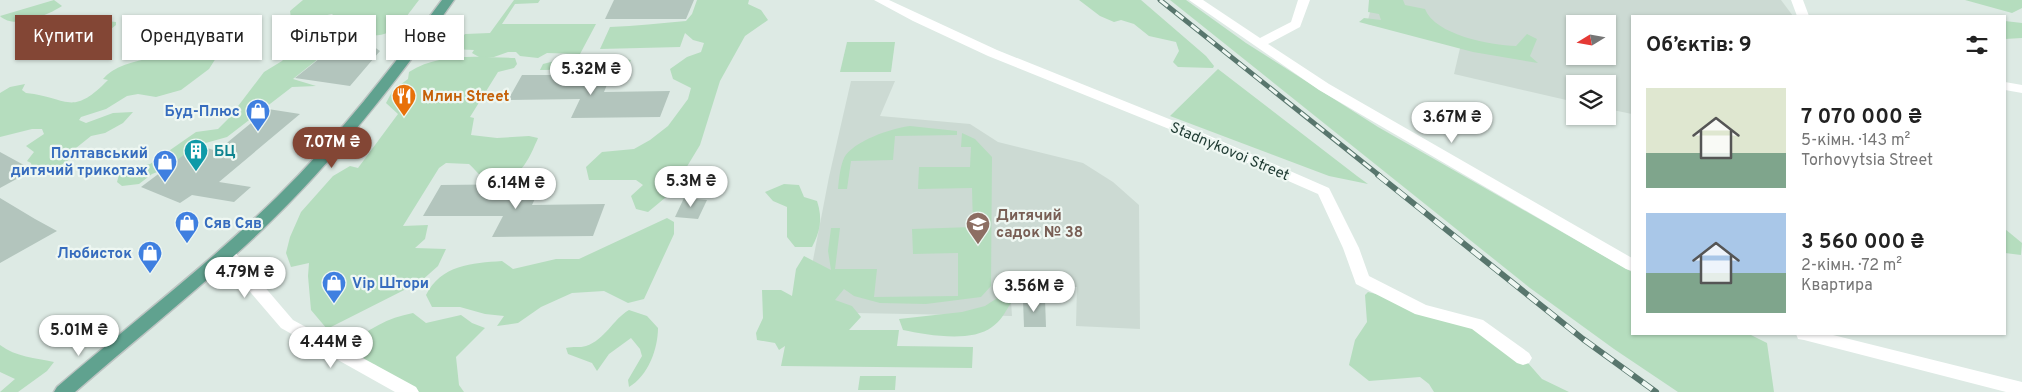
<!DOCTYPE html>
<html lang="uk">
<meta charset="utf-8">
<style>
body{margin:0;font-family:Overpass,sans-serif;background:#f6f6f6;color:#222;height:100vh;display:flex;flex-direction:column;font-size:19px;white-space:nowrap}
*{box-sizing:border-box;margin:0}
p{font-size:16px;color:#767676}
.icon{flex:none;width:28px;height:28px;fill:none;stroke:currentColor;stroke-width:2;stroke-linecap:round;stroke-linejoin:round}
.map{position:relative;flex:1;overflow:hidden}
.side{position:absolute;left:1631px;top:15px;width:375px;height:320px;display:flex;flex-direction:column;background:#fff;border-radius:0px;box-shadow:0 1px 4px #0004}
.side>*{flex:none}
.top-card{position:absolute;left:15px;top:15px;width:475px;height:45px;display:flex;gap:10px}
.needle{width:32px;rotate:259deg}
.fabs{position:absolute;left:1566px;top:15px;display:grid;gap:10px}
.fabs a{display:grid;place-items:center;width:50px;height:50px;border-radius:0px;background:#fff;box-shadow:0 1px 4px #0004;font-size:25px}
.price{position:absolute;translate:-50% -42px;padding:0 11px;border-radius:18px;background:#fff;color:#222;font-size:16px;line-height:32px;filter:drop-shadow(0 1px 2px #0008)}
.price::after{content:'';position:absolute;left:50%;top:30px;width:15px;height:11px;margin-left:-8px;background:inherit;clip-path:polygon(0 0,100% 0,50% 100%)}
.price.selected{background:#834635;color:#fff}
ul{padding:0;list-style:none}
li{display:flex;align-items:center;gap:15px;height:125px;padding:0 15px}
li span{display:grid;place-items:center;flex:none;width:140px;height:100px;border-radius:0px;color:#555}
li>.icon{margin-inline-start:auto}
span .icon{width:60px;height:60px;fill:#fffc;stroke-width:1}
li b{font-size:21px}
h2{display:flex;justify-content:space-between;align-items:center;height:60px;padding:0 15px;font-size:21px}
.chip{padding:0 18px;border-radius:0px;background:#fff;box-shadow:0 1px 4px #0004;font-size:18px;line-height:45px}
.chip.selected{background:#834635;color:#fff}
.map>svg:first-child{display:block}
.built{fill:#ccdad3;fill-rule:evenodd}
.green{fill:#b5ddbe}
.building{fill:#b3c5bd}
.lines{fill:none;stroke-linecap:round;stroke-linejoin:round}
.major-casing{stroke:#bcc4c2;stroke-width:3}
.minor{fill:#fff;fill-rule:evenodd}
.major{fill:#60a28f;fill-rule:evenodd}
.rail-far1-casing{stroke:#58766d;stroke-width:5}
.rail-casing{stroke:#58766d;stroke-width:6}
.rail-far1{stroke:#eef7f2;stroke-width:3;stroke-dasharray:10;stroke-linecap:butt}
.rail{stroke:#eef7f2;stroke-width:4.5;stroke-dasharray:12;stroke-linecap:butt}
.labels{text-anchor:middle;stroke-width:4.5;stroke-linejoin:round;paint-order:stroke}
.food-label{font-size:15px;font-weight:bold;fill:#c56008;stroke:#eef7f2;text-anchor:start}
.shop-label{font-size:15px;font-weight:bold;fill:#366cbe;stroke:#eef7f2;text-anchor:end}
.culture-label{font-size:15px;font-weight:bold;fill:#0d838f;stroke:#eef7f2;text-anchor:start}
.street-label{font-size:15px;fill:#1e3a32;stroke:#eef7f2}
.education-label{font-size:15px;font-weight:bold;fill:#785e54;stroke:#eef7f2;text-anchor:start}
</style>
<div class="map">
<svg width="2022" height="392" viewBox="0 0 2022 392">
<rect width="100%" height="100%" fill="#ddeae4"/>
<g class="built">
<path d="M1373 0H1781L1793 16H1632V114L1608 109V84H1575V102L1454 74 1461 44 1367 24ZM1575 24H1608V56H1575Z"/>
<path d="M851 81H895L880 116 970 124 998 142 1083 163 1113 182 1139 205 1140 329 1076 326 1077 287 1010 285 1012 316 803 312 829 177Z"/>
</g>
<g class="green">
<path d="M54 0 62 6C48 15 14 30 0 16Z"/>
<path d="M303 0H419C404 19 394 39 367 35V29L334 23 335 17 332 14 309 19 291 18 290 11Z"/>
<path d="M514 0H540L538 3 515 4 502 24H596L580 54 547 53 538 58 520 56 516 52H508L494 57H479L472 53 474 50 452 49 465 34 490 33Z"/>
<path d="M697 0H749L748 4 761 10 768 20 745 36 720 81 700 145 671 193 648 212 636 209 631 196 643 185 636 180H589L586 167 602 152 634 149 650 140 668 126 688 99 691 88 673 79 670 69 687 57 701 52 704 43 693 40 685 33 680 47 600 49 610 27C636 26 660 23 686 21L692 14Z"/>
<path d="M1079 0H1141L1206 56 1214 66 1213 68 1178 67 1173 62 1179 51 1176 42 1149 36 1134 24 1121 20 1114 22 1100 16Z"/>
<path d="M1170 0H1186L1246 43 1378 127 1632 272V334H1749L1767 343 1774 392H1678L1614 349 1530 288Z"/>
<path d="M1369 0H1403L1405 5 1425 9C1435 35 1490 45 1516 46L1527 34 1537 39 1530 56 1538 63 1473 52 1359 22 1364 18 1381 20 1379 14 1368 12Z"/>
<path d="M1965 0H2022V8L2012 13Z"/>
<path d="M98 20 116 22V25C98 41 78 41 55 42L53 40C61 25 82 22 98 20Z"/>
<path d="M2005 21 2022 23V38L2005 39Z"/>
<path d="M211 41 216 45V58L209 69 181 90 156 97 138 94 127 96 106 109 81 117 79 120 86 123 113 113 133 112 123 123 105 133 91 136 71 152V158L48 175 33 172 31 163 27 161 34 152 26 146 44 134 42 129H32L0 137V93L10 87 25 84 22 90 26 93C68 97 71 118 108 80L103 79C123 54 183 59 211 41Z"/>
<path d="M847 42H895L891 72H840Z"/>
<path d="M308 43 333 47 293 79 316 86 292 87 227 137 195 146 176 165 152 174 139 184 122 186 117 182 120 171 150 164 196 132 218 129 229 118 264 72 282 61 293 49Z"/>
<path d="M606 56 631 60 628 66 619 69 540 70 543 64 570 57Z"/>
<path d="M515 58 517 64 514 68 498 72 470 117 474 118 471 135 497 138 529 136 538 138C529 159 517 189 486 179 480 177 474 168 469 164L446 163 439 168 403 226 428 225 425 239 415 248 446 249 438 266 420 282 327 329 311 310 308 276 309 263 291 267 286 253 290 237 301 212 333 176 350 166 358 168 398 114 386 103 393 90 408 79 409 72C440 52 479 57 515 58Z"/>
<path d="M1218 69 1357 176 1368 184 1329 176 1170 116Z"/>
<path d="M910 126 957 131V135L895 136 893 160 851 161 847 189H838C839 179 840 167 844 158 853 141 892 128 910 126Z"/>
<path d="M962 133 975 139 992 157 991 286 981 297 926 304 880 303 854 296 844 289 835 300 852 306 861 317 849 330H899L897 346 973 347 972 368 781 366 785 346 779 350 775 343 757 340 756 333 763 318 762 290H781L792 296 796 269 804 256 831 270 828 251 831 228H840L835 269H877L874 297 958 296V253L913 254 912 229 973 227 972 188 918 189 919 167H970L971 147H961Z"/>
<path d="M784 184 799 185 804 197 817 201C823 219 820 232 812 247H795L787 237V207L773 201 765 192Z"/>
<path d="M667 218 674 222V234L644 299 628 303 604 291 572 293 541 307 518 323 497 326 504 316 485 314 460 307H432L426 295C441 265 472 263 502 261L513 269 556 259H579Z"/>
<path d="M2005 229 2022 243 2021 255 2005 253Z"/>
<path d="M1368 292 1471 318 1521 355 1542 379 1569 392H1434L1429 384 1420 377 1369 381 1349 365 1355 340 1367 322 1365 295Z"/>
<path d="M1005 293 1011 303C1005 312 1001 321 992 327 971 343 927 335 903 330L899 319 962 312 985 306Z"/>
<path d="M629 310 647 316 658 328C658 349 648 376 629 387L628 380 642 356 640 349 631 338 609 354 597 371 592 363 568 354 566 348C573 346 580 348 586 346 605 340 613 319 629 310Z"/>
<path d="M413 313 426 323 461 315 472 323 485 328 456 357 459 385 464 392H402L380 379 376 365 360 362 348 345C369 329 387 318 413 313Z"/>
<path d="M0 345C16 357 35 358 54 362L47 371 18 392H0L15 379 0 372Z"/>
<path d="M860 376H896L895 390H858Z"/>
</g>
<g class="building">
<path d="M614 0H694L686 19H605Z"/>
<path d="M356 43 370 44 380 51 350 86 295 78 334 47 349 49Z"/>
<path d="M522 75H611L604 92 670 91 660 117 571 118 580 99 508 100Z"/>
<path d="M268 109 300 114 219 182 251 187 234 202 192 195 180 203 141 187 197 145 217 151Z"/>
<path d="M0 152 33 170 0 188Z"/>
<path d="M542 184 532 205 605 204 593 236 492 237 503 216H423L441 185Z"/>
<path d="M0 198 35 219 57 231 0 263Z"/>
<path d="M684 198 707 200 698 219 675 217Z"/>
<path d="M1023 299H1045L1046 327H1024Z"/>
</g>
<g class="lines">
<defs>
<path id="major" d="M442 0H454C397 82 334 161 262 230 202 287 137 338 75 392H54L57 387C130 324 208 265 277 197 338 137 391 69 442 0Z"/>
</defs>
<use href="#major" class="major-casing"/>
<g class="minor">
<path d="M874 0H889L997 50 1189 127 1329 188 1359 248 1369 276 1426 305 1483 320 1529 353 1532 358 1529 363 1523 365 1517 363 1472 329 1415 314 1356 284 1343 248 1318 194 1179 133 988 56 913 21Z"/>
<path d="M1189 0H1203L1260 38 1291 22 1298 0H1310L1300 27 1268 44 1329 84 1632 258V271L1626 269 1319 90Z"/>
<path d="M1791 0H1803L1809 16H1797Z"/>
<path d="M2005 82 2022 85V93L2005 90Z"/>
<path d="M227 248 233 250 293 320 416 387 419 392H395L281 328 221 258 219 254 221 250Z"/>
<path d="M1796 334H1829L2022 382V392H2006L1804 340 1798 339Z"/>
</g>
<use href="#major" class="major"/>
<defs>
<path id="rail-far1" d="M1160 0 1380 176"/>
<path id="rail" d="M1378 175 1583 339 1656 392"/>
</defs>
<use href="#rail-far1" class="rail-far1-casing"/>
<use href="#rail" class="rail-casing"/>
<use href="#rail-far1" class="rail-far1"/>
<use href="#rail" class="rail"/>
</g>
<defs>
<symbol id="restaurant-pin" viewBox="-11 -11 22 30"><path d="M0 17L-7.5 6A9.5 9.5 0 1 1 7.5 6Z" fill="#e8710a" stroke="#eef7f2"/><path d="M-5-6h1v4h1v-4h1v4h1v-4h1v5L-1.5 .5V6h-2V.5L-5-1ZM5-6V6H3V1.5H1.5Q1.5-4 5-6Z" fill="#fff"/></symbol>
<symbol id="shop-pin" viewBox="-11 -11 22 30"><path d="M0 17L-7.5 6A9.5 9.5 0 1 1 7.5 6Z" fill="#3f7fe0" stroke="#eef7f2"/><path d="M-5-2.5h2.3a2.7 3.5 0 0 1 5.4 0H5L5.5 6h-11ZM-1.5-2.5h3a1.5 2.3 0 0 0-3 0Z" fill="#fff"/></symbol>
<symbol id="building-pin" viewBox="-11 -11 22 30"><path d="M0 17L-7.5 6A9.5 9.5 0 1 1 7.5 6Z" fill="#0f9aa8" stroke="#eef7f2"/><path d="M-4-6H4V6H1V3H-1V6H-4ZM-2.5-4.3h1.7v1.8h-1.7ZM.8-4.3h1.7v1.8H.8ZM-2.5-1h1.7V.8h-1.7ZM.8-1h1.7V.8H.8Z" fill="#fff"/></symbol>
<symbol id="school-pin" viewBox="-11 -11 22 30"><path d="M0 17L-7.5 6A9.5 9.5 0 1 1 7.5 6Z" fill="#8d6e63" stroke="#eef7f2"/><path d="M0-5L7-2L0 1L-7-2ZM-4 1L0 2.5L4 1V4Q0 6-4 4Z" fill="#fff"/></symbol>
</defs>
<g fill-rule="evenodd">
<use href="#restaurant-pin" x="390" y="82" width="28" height="38"/>
<use href="#shop-pin" x="244" y="97" width="28" height="38"/>
<use href="#building-pin" x="182" y="137" width="28" height="38"/>
<use href="#shop-pin" x="151" y="148" width="28" height="38"/>
<use href="#shop-pin" x="173" y="209" width="28" height="38"/>
<use href="#school-pin" x="964" y="210" width="28" height="38"/>
<use href="#shop-pin" x="136" y="239" width="28" height="38"/>
<use href="#shop-pin" x="320" y="269" width="28" height="38"/>
</g>
<g class="labels">
<g class="food-label">
<text x="422" y="101">Млин Street</text>
</g>
<g class="shop-label">
<text x="240" y="116">Буд-Плюс</text>
<text x="148" y="158">Полтавський<tspan x="148" dy="17">дитячий трикотаж</tspan></text>
<text x="204" y="228" text-anchor="start">Сяв Сяв</text>
<text x="132" y="258">Любисток</text>
<text x="352" y="288" text-anchor="start">Vip Штори</text>
</g>
<g class="culture-label">
<text x="214" y="156">БЦ</text>
</g>
<g class="street-label">
<text transform="translate(1230 151) rotate(23)" y="5">Stadnykovoi Street</text>
</g>
<g class="education-label">
<text x="996" y="220">Дитячий<tspan x="996" dy="17">садок № 38</tspan></text>
</g>
</g>
</svg>
<div class="fabs">
<a><svg class="needle" viewBox="-14 -14 28 28"><path d="M0-13l5 13h-10z" fill="#e53935"/><path d="M0 13l5-13h-10z" fill="#767676"/></svg></a>
<a><svg class="icon" aria-label="layers" viewBox="0 0 24 24"><path d="M12 4l9 5-9 5-9-5zM3 14l9 5 9-5"/></svg></a>
</div>
<b class="price" style="left:591px;top:96px">5.32M ₴</b>
<b class="price" style="left:1452px;top:144px">3.67M ₴</b>
<b class="price selected" style="left:332px;top:169px">7.07M ₴</b>
<b class="price" style="left:691px;top:208px">5.3M ₴</b>
<b class="price" style="left:516px;top:210px">6.14M ₴</b>
<b class="price" style="left:245px;top:299px">4.79M ₴</b>
<b class="price" style="left:1034px;top:313px">3.56M ₴</b>
<b class="price" style="left:79px;top:357px">5.01M ₴</b>
<b class="price" style="left:331px;top:369px">4.44M ₴</b>
<div class="top-card">
<a class="chip selected">Купити</a>
<a class="chip">Орендувати</a>
<a class="chip">Фільтри</a>
<a class="chip">Нове</a>
</div>
<section class="side">
<h2>Об’єктів: 9<svg class="icon" aria-label="filters" viewBox="0 0 24 24"><path d="M4 7h16M4 17h16"/><circle cx="9" cy="7" r="2"/><circle cx="15" cy="17" r="2"/></svg></h2>
<ul>
<li><span style="background:linear-gradient(#dfe7d0 65%,#7fa58c 0)"><svg class="icon" aria-label="home" viewBox="0 0 24 24"><path d="M3 11l9-7 9 7M6 9v11h12V9"/></svg></span><div><b>7 070 000 ₴</b><p>5-кімн. · 143 m²</p><p>Torhovytsia Street</p></div></li>
<li><span style="background:linear-gradient(#a9c7e8 60%,#7fa58c 0)"><svg class="icon" aria-label="home" viewBox="0 0 24 24"><path d="M3 11l9-7 9 7M6 9v11h12V9"/></svg></span><div><b>3 560 000 ₴</b><p>2-кімн. · 72 m²</p><p>Квартира</p></div></li>
</ul>
</section>
</div>
